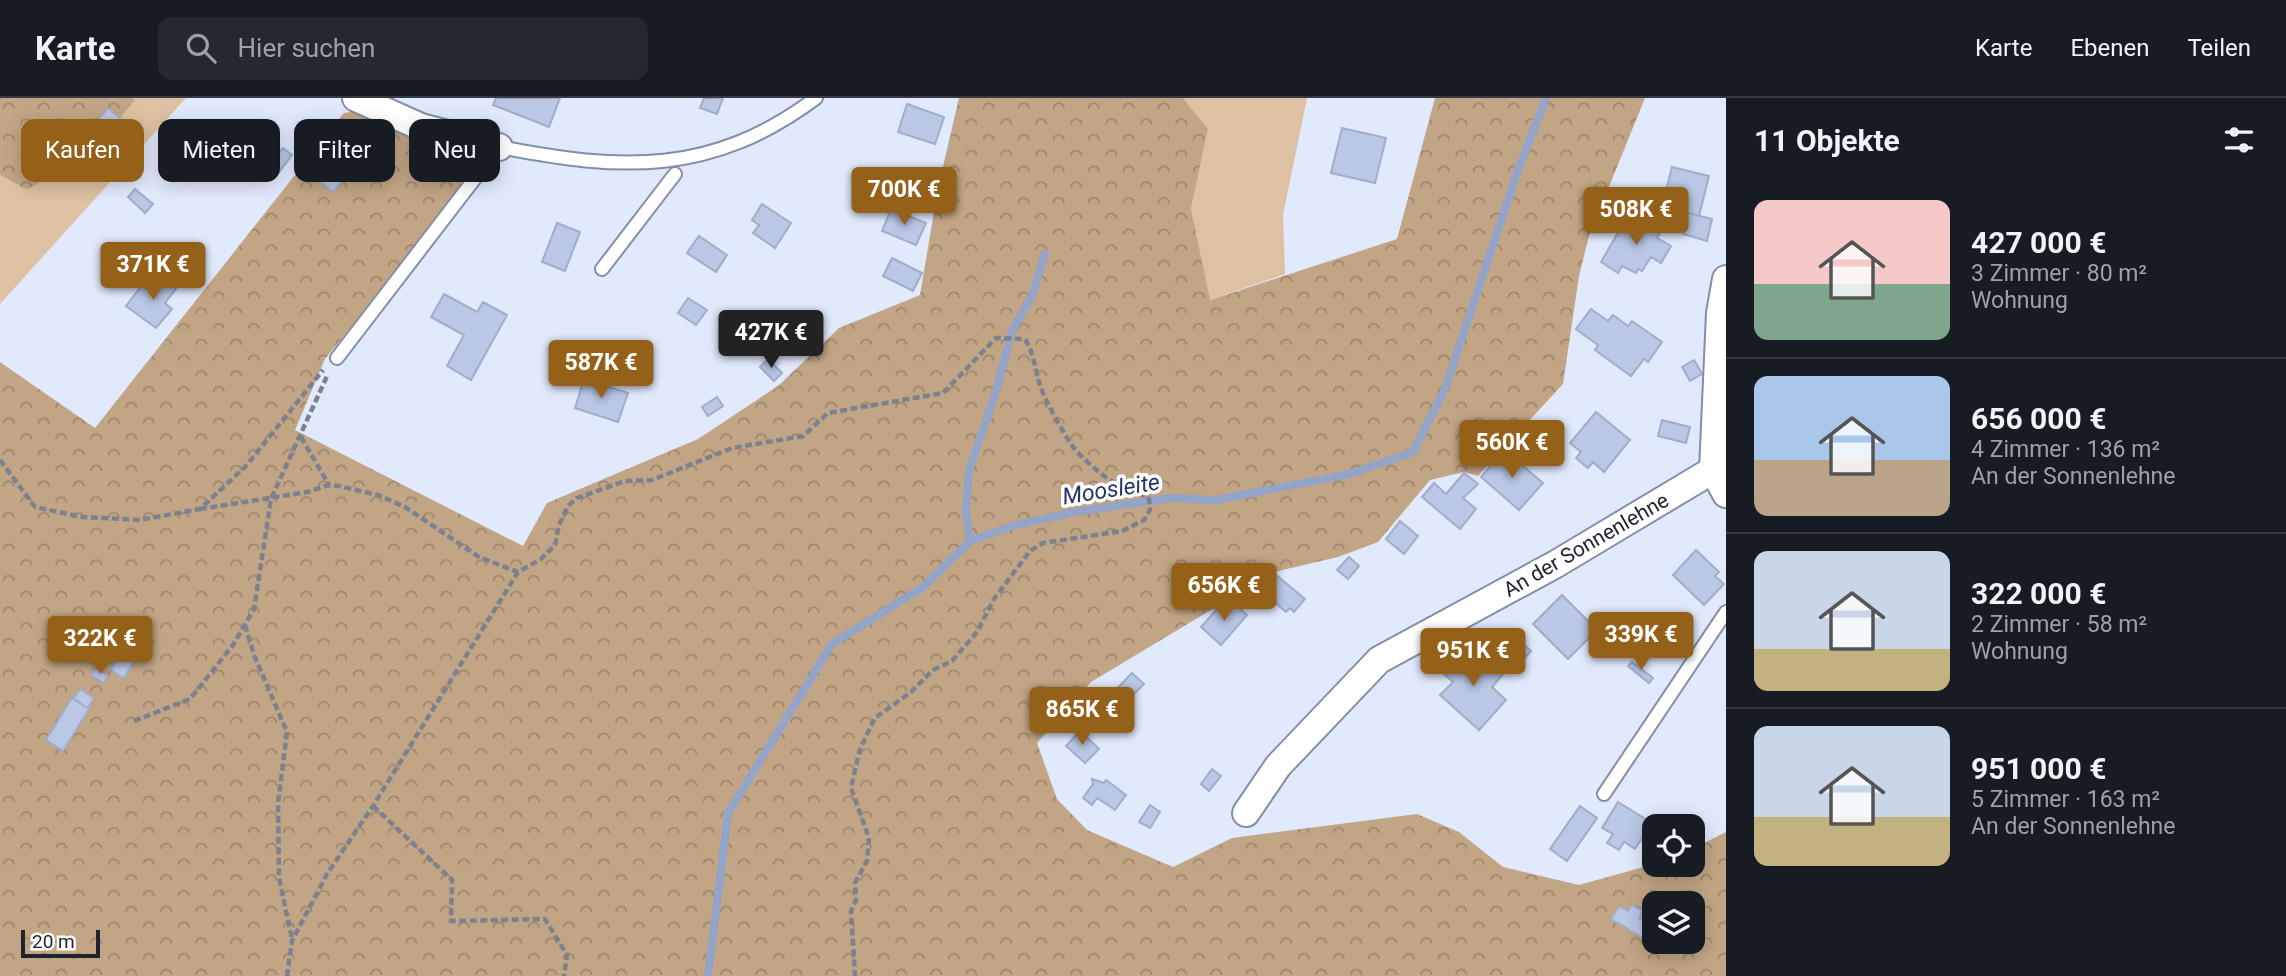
<!DOCTYPE html>
<html lang="de">
<meta charset="utf-8">
<style>
body{margin:0;font-family:Roboto,sans-serif;background:#242831;color:#f1f3f6;height:100vh;display:flex;flex-direction:column;font-size:26px;white-space:nowrap}
*{box-sizing:border-box;margin:0}
p{font-size:23px;color:#9ea1a6}
.icon{flex:none;width:38px;height:38px;fill:none;stroke:currentColor;stroke-width:2;stroke-linecap:round;stroke-linejoin:round}
.map{position:relative;flex:1;overflow:hidden}
.drawer{display:flex;flex-direction:column;background:#171b24;width:560px}
.drawer>*{flex:none}
.hud{position:absolute;left:21px;top:21px;width:665px;height:63px;display:flex;gap:14px}
.fabs{position:absolute;left:1642px;top:716px;display:grid;gap:14px}
.fabs a{display:grid;place-items:center;width:63px;height:63px;border-radius:14px;background:#171b24;box-shadow:0 4px 18px #0003;font-size:35px}
.scale{position:absolute;left:21px;bottom:18px;width:79px;box-sizing:border-box;padding-left:7px;border:4px solid #1f232e;border-top:0;font-size:19px;line-height:24px;white-space:nowrap;color:#1f232e;-webkit-text-stroke:5px #fff;paint-order:stroke}
.price{position:absolute;translate:-50% -60px;padding:0 16px;border-radius:7px;background:#956017;color:#fff;font-size:23px;line-height:46px;filter:drop-shadow(0 2px 4px #0008)}
.price::after{content:'';position:absolute;left:50%;top:42px;width:21px;height:16px;margin-left:-10px;background:inherit;clip-path:polygon(0 0,100% 0,50% 100%)}
.price.active{background:#222;color:#fff}
ul{padding:0;list-style:none}
li{display:flex;align-items:center;gap:21px;height:175px;padding:0 28px}
li+li{border-top:2px solid #363941}
li span{display:grid;place-items:center;flex:none;width:196px;height:140px;border-radius:14px;color:#555}
li>.icon{margin-inline-start:auto}
span .icon{width:84px;height:84px;fill:#fffc;stroke-width:1}
li b{font-size:30px}
h2{display:flex;justify-content:space-between;align-items:center;height:84px;padding:0 28px;font-size:30px}
.chip{padding:0 24px;border-radius:14px;background:#171b24;box-shadow:0 4px 18px #0003;font-size:24px;line-height:63px}
.chip.active{background:#956017;color:#fff}
header{display:flex;align-items:center;gap:42px;box-sizing:border-box;height:98px;padding:0 35px;background:#171b24;border-bottom:2px solid #363941}
header strong{font-size:33px}
nav{display:flex;gap:38px;margin-inline-start:auto;font-size:24px}
.search{width:490px;height:63px;background:#242831;display:flex;align-items:center;gap:18px;box-sizing:border-box;padding:0 24px;border-radius:14px;color:#9ea1a6;font-size:26px}
main{display:flex;flex:1;min-height:0}
.map>svg:first-child{display:block}
.grass{fill:#dec1a2}
.forest{fill:url(#forest-crowns);fill-rule:evenodd}
.lines{fill:none;stroke-linecap:round;stroke-linejoin:round}
.stream{stroke:#94a4c8;stroke-width:8}
.building{fill:#bac7e5;stroke:#a0adca;stroke-width:2}
.lane-casing{stroke:#828eaa;stroke-width:16}
.street-casing{stroke:#828eaa;stroke-width:30}
.path{stroke:#7b818f;stroke-width:4.5;stroke-dasharray:7 3.5;stroke-linecap:butt}
.lane{stroke:#fff;stroke-width:12}
.street{stroke:#fff;stroke-width:26}
.labels{text-anchor:middle;stroke-width:7;stroke-linejoin:round;paint-order:stroke}
.street-label{font-size:21px;fill:#1f232e;stroke:#fff}
.water-label{font-size:23px;font-style:italic;fill:#243564;stroke:#fff}
</style>
<header>
<strong>Karte</strong>
<div class="search"><svg class="icon" aria-label="search" viewBox="0 0 24 24"><circle cx="10" cy="10" r="6"/><path d="M15 15l6 6"/></svg>Hier suchen</div>
<nav><a>Karte</a><a>Ebenen</a><a>Teilen</a></nav>
</header>
<main>
<div class="map">
<svg width="1726" height="878" viewBox="0 0 1726 878">
<defs>
<pattern id="forest-crowns" width="20" height="18" patternUnits="userSpaceOnUse" patternTransform="scale(1.75)"><rect width="20" height="18" fill="#c2a585"/><path d="M2 6a3 3 0 1 1 6 0M12 15a3 3 0 1 1 6 0" fill="none" stroke="#9d866d"/></pattern>
</defs>
<rect width="100%" height="100%" fill="#e1e9fc"/>
<g class="grass">
<path d="M133 0H186L0 206V77L27 92 135 2Z"/>
<path d="M1183 0H1307L1283 117 1285 176 1209 202 1191 111 1208 31Z"/>
</g>
<g class="forest">
<path d="M0 0H133L135 2 95 50 27 92 0 77Z"/>
<path d="M959 0H1183L1208 31 1191 111 1210 202 1397 141 1435 0H1645L1589 138 1579 178 1563 286 1478 378 1464 374 1430 382 1378 444 1338 459 1274 474 1091 584 1037 645 1057 701 1087 732 1173 769 1232 740 1417 716 1459 734 1503 769 1579 787 1654 766H1692V751L1726 734V878H0V264L95 330 344 15 358 13 487 54 405 164 325 261 295 332 523 448 547 405 698 341 778 288 839 230 920 197 938 90ZM1654 805H1692V844H1654Z"/>
</g>
<g class="lines">
<g class="stream">
<path d="M970 443 966 414 969 372 996 294 1011 235 1033 196 1045 155"/>
<path d="M708 878 728 715 832 546 923 489 970 443 1016 427 1075 414 1171 400 1216 402 1350 376 1413 354 1445 291 1518 72 1546 0"/>
</g>
</g>
<g class="building">
<path d="M496 0H560L549 29 493 7Z"/>
<path d="M704 0H723L717 16 700 10Z"/>
<path d="M907 6 944 19 935 46 898 34Z"/>
<path d="M108 10 121 21 105 40 92 30Z"/>
<path d="M1342 30 1386 40 1375 85 1331 75Z"/>
<path d="M283 50 292 57 277 77 268 69Z"/>
<path d="M333 52 353 69 333 94 313 77Z"/>
<path d="M1672 69 1709 78 1699 118 1662 109Z"/>
<path d="M135 91 153 106 145 115 128 99Z"/>
<path d="M762 106 791 125 775 150 753 135 759 127 752 122Z"/>
<path d="M891 111 926 125 916 147 882 133Z"/>
<path d="M1688 115 1712 121 1707 143 1683 136Z"/>
<path d="M1636 120 1664 128 1657 140 1671 148 1661 165 1651 159 1642 173 1638 171 1636 175 1622 168 1618 175 1601 164 1623 126 1628 128Z"/>
<path d="M557 125 580 134 565 173 542 164Z"/>
<path d="M699 138 727 157 716 174 687 155Z"/>
<path d="M892 160 922 175 913 193 883 178Z"/>
<path d="M159 178 176 191 165 205 172 211 156 230 126 208 142 187 148 192Z"/>
<path d="M444 196 477 214 483 204 507 217 471 282 447 268 464 237 431 219Z"/>
<path d="M688 200 707 212 696 227 678 215Z"/>
<path d="M1591 211 1608 223 1613 217 1628 228 1632 223 1662 244 1648 264 1644 261 1631 278 1595 252 1598 247 1576 231Z"/>
<path d="M768 261 782 275 774 283 760 269Z"/>
<path d="M1694 262 1702 276 1690 283 1682 269Z"/>
<path d="M584 281 628 295 618 324 575 310Z"/>
<path d="M717 299 723 308 708 318 702 309Z"/>
<path d="M1596 314 1630 342 1604 374 1593 364 1588 370 1576 360 1581 354 1570 345Z"/>
<path d="M1662 322 1690 329 1686 345 1658 338Z"/>
<path d="M1504 352 1543 385 1519 412 1481 379Z"/>
<path d="M1464 375 1478 386 1463 400 1476 411 1460 431 1422 399 1434 385 1446 396Z"/>
<path d="M1400 423 1418 438 1404 456 1386 441Z"/>
<path d="M1696 452 1719 474 1715 478 1724 486 1704 507 1673 477Z"/>
<path d="M1349 459 1359 468 1348 481 1337 472Z"/>
<path d="M1276 477 1305 501 1294 514 1290 510 1286 514 1261 493Z"/>
<path d="M1562 497 1597 532 1568 561 1533 526Z"/>
<path d="M1235 506 1247 517 1221 547 1201 529 1221 507 1228 513Z"/>
<path d="M70 534 86 545 80 554 64 544Z"/>
<path d="M1510 534 1531 553 1511 575 1490 556Z"/>
<path d="M1454 554 1468 567 1481 554 1504 575 1492 589 1506 602 1479 632 1440 597 1453 584 1438 571Z"/>
<path d="M121 555 134 563 124 580 111 572Z"/>
<path d="M1632 564 1653 580 1649 585 1628 568Z"/>
<path d="M96 570 108 578 103 585 91 577Z"/>
<path d="M1132 575 1144 586 1118 612 1107 601Z"/>
<path d="M80 591 94 600 88 610 73 601Z"/>
<path d="M72 600 89 611 63 653 46 642Z"/>
<path d="M1080 633 1099 651 1085 665 1066 648Z"/>
<path d="M1212 671 1221 678 1209 693 1201 686Z"/>
<path d="M1092 681 1104 685 1106 682 1126 697 1115 712 1097 700 1092 707 1083 700 1093 686Z"/>
<path d="M1618 704 1652 725 1635 751 1624 744 1619 752 1607 745 1613 736 1602 730Z"/>
<path d="M1150 707 1160 714 1150 730 1139 724Z"/>
<path d="M1580 708 1597 720 1567 763 1550 751Z"/>
<path d="M1632 807 1643 813 1639 820 1654 828V846L1611 821 1619 808 1628 813Z"/>
</g>
<g class="lines">
<defs>
<g id="lane">
<path d="M602 171 675 76"/>
<path d="M337 260 499 49C622 73 711 78 816 0"/>
<path d="M1604 696 1726 514"/>
</g>
<g id="street">
<path d="M356 0 421 29 499 49"/>
<path d="M1726 181 1720 215 1713 372 1726 396"/>
<path d="M1246 715 1278 668 1379 562 1556 466 1713 372"/>
</g>
</defs>
<use href="#lane" class="lane-casing"/>
<use href="#street" class="street-casing"/>
<g class="path">
<path d="M301 339 329 387"/>
<path d="M0 362 35 409 82 419 140 422 200 411 246 368 323 272"/>
<path d="M200 411 307 394 329 387 339 388 378 397 405 409 479 459 518 474"/>
<path d="M245 527 254 557 287 634 278 705 279 780 292 841"/>
<path d="M134 623 190 601 233 547 254 511 271 401 328 276"/>
<path d="M373 708 452 782 451 823 545 821 567 857 564 878"/>
<path d="M287 878 292 843 327 776 373 708 518 474 541 461 555 447 559 427 568 408 577 400 625 383 652 382 732 350 803 338 828 315 943 295 996 240 1025 241C1034 255 1035 272 1040 287 1045 303 1064 336 1073 349 1082 360 1098 374 1110 382 1122 390 1137 391 1149 401L1150 412 1144 422 1122 433 1043 445 1030 453 994 501 977 534 952 563 933 572 911 594 875 620 860 651 851 690 869 740 867 763 855 785 856 802 851 813 855 878"/>
</g>
<use href="#lane" class="lane"/>
<use href="#street" class="street"/>
</g>
<g class="labels">
<g class="street-label">
<text transform="translate(1586 447) rotate(-30)" y="7">An der Sonnenlehne</text>
</g>
<g class="water-label">
<text transform="translate(1111 391) rotate(-9)" y="8">Moosleite</text>
</g>
</g>
</svg>
<div class="fabs">
<a><svg class="icon" aria-label="locate" viewBox="0 0 24 24"><circle cx="12" cy="12" r="6"/><path d="M12 2v4M12 18v4M2 12h4M18 12h4"/></svg></a>
<a><svg class="icon" aria-label="layers" viewBox="0 0 24 24"><path d="M12 4l9 5-9 5-9-5zM3 14l9 5 9-5"/></svg></a>
</div>
<div class="scale">20 m</div>
<b class="price" style="left:904px;top:129px">700K €</b>
<b class="price" style="left:1636px;top:149px">508K €</b>
<b class="price" style="left:153px;top:204px">371K €</b>
<b class="price active" style="left:771px;top:272px">427K €</b>
<b class="price" style="left:601px;top:302px">587K €</b>
<b class="price" style="left:1512px;top:382px">560K €</b>
<b class="price" style="left:1224px;top:525px">656K €</b>
<b class="price" style="left:1641px;top:574px">339K €</b>
<b class="price" style="left:100px;top:578px">322K €</b>
<b class="price" style="left:1473px;top:590px">951K €</b>
<b class="price" style="left:1082px;top:649px">865K €</b>
<div class="hud">
<a class="chip active">Kaufen</a>
<a class="chip">Mieten</a>
<a class="chip">Filter</a>
<a class="chip">Neu</a>
</div>
</div>
<section class="drawer">
<h2>11 Objekte<svg class="icon" aria-label="filters" viewBox="0 0 24 24"><path d="M4 7h16M4 17h16"/><circle cx="9" cy="7" r="2"/><circle cx="15" cy="17" r="2"/></svg></h2>
<ul>
<li><span style="background:linear-gradient(#f6c9c9 60%,#7fa58c 0)"><svg class="icon" aria-label="home" viewBox="0 0 24 24"><path d="M3 11l9-7 9 7M6 9v11h12V9"/></svg></span><div><b>427 000 €</b><p>3 Zimmer · 80 m²</p><p>Wohnung</p></div></li>
<li><span style="background:linear-gradient(#a9c7e8 60%,#b9a48a 0)"><svg class="icon" aria-label="home" viewBox="0 0 24 24"><path d="M3 11l9-7 9 7M6 9v11h12V9"/></svg></span><div><b>656 000 €</b><p>4 Zimmer · 136 m²</p><p>An der Sonnenlehne</p></div></li>
<li><span style="background:linear-gradient(#c9d6e8 70%,#c2b280 0)"><svg class="icon" aria-label="home" viewBox="0 0 24 24"><path d="M3 11l9-7 9 7M6 9v11h12V9"/></svg></span><div><b>322 000 €</b><p>2 Zimmer · 58 m²</p><p>Wohnung</p></div></li>
<li><span style="background:linear-gradient(#c9d6e8 65%,#c2b280 0)"><svg class="icon" aria-label="home" viewBox="0 0 24 24"><path d="M3 11l9-7 9 7M6 9v11h12V9"/></svg></span><div><b>951 000 €</b><p>5 Zimmer · 163 m²</p><p>An der Sonnenlehne</p></div></li>
</ul>
</section>
</main>
